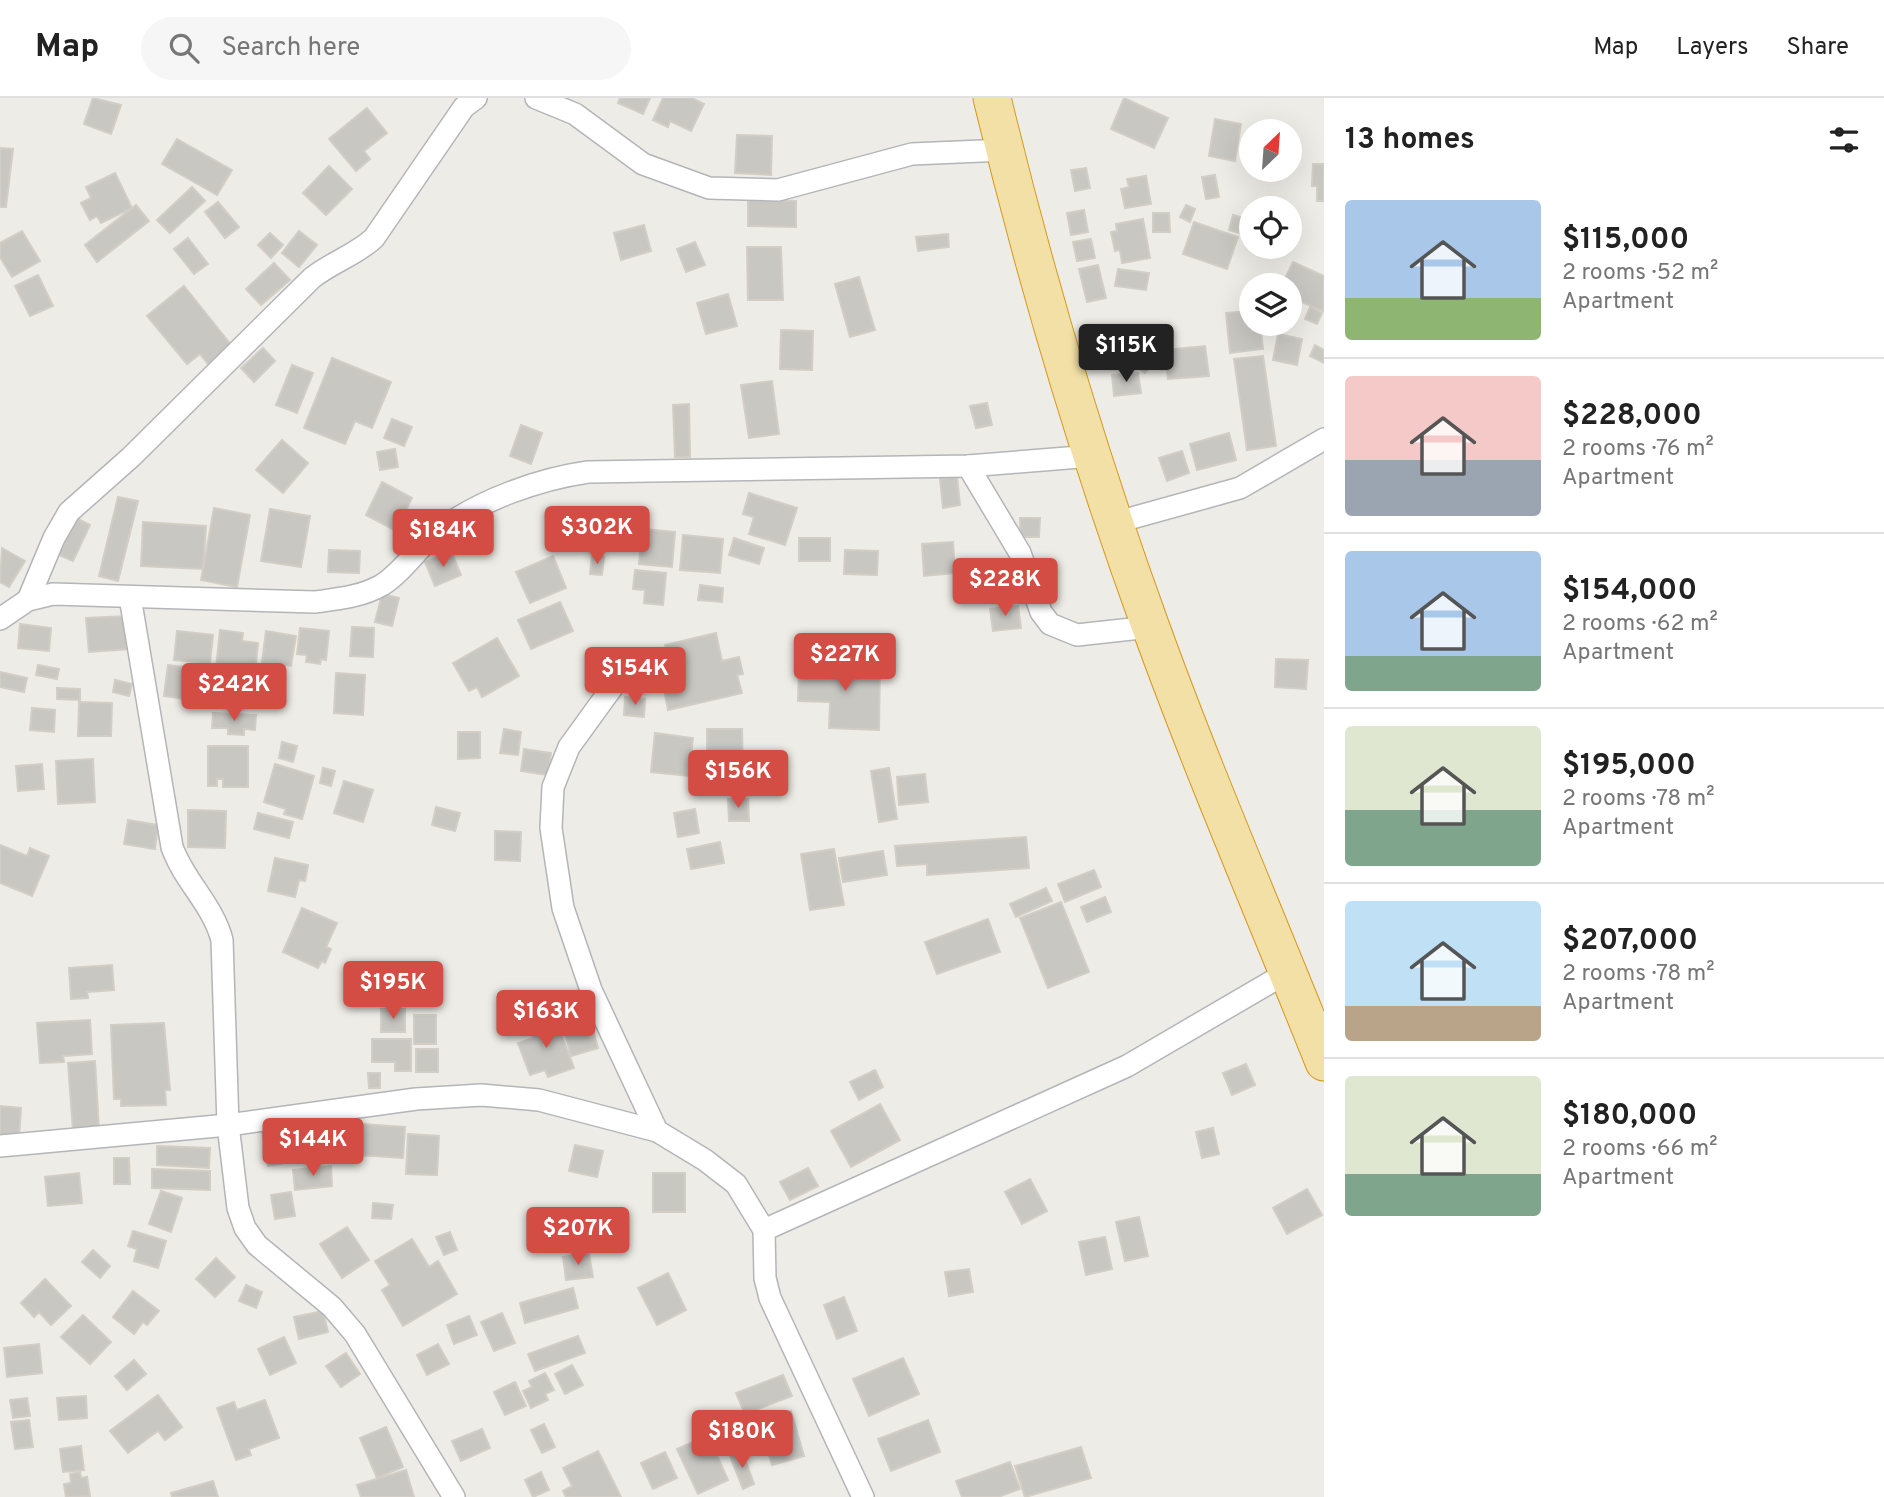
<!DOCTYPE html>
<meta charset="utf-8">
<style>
body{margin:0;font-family:Overpass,sans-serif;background:#f6f6f6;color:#222;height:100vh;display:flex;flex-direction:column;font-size:26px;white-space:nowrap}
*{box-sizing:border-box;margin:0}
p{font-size:23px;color:#767676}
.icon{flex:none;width:38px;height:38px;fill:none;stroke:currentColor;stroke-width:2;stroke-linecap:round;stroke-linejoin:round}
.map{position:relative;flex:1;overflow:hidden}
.side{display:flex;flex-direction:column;background:#fff;width:560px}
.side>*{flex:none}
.needle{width:46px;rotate:25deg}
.tools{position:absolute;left:1239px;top:21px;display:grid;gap:14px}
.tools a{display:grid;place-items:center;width:63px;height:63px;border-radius:50%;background:#fff;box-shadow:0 7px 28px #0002;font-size:35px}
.price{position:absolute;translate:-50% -60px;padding:0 16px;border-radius:7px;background:#d44d45;color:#fff;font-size:23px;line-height:46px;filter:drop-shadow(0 2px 4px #0008)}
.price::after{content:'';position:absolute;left:50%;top:42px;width:21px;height:16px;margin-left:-10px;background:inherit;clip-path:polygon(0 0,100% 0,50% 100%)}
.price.current{background:#222;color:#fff}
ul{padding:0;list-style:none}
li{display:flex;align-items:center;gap:21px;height:175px;padding:0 21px}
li+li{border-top:2px solid #e0e0e0}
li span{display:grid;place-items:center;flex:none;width:196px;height:140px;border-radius:7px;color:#555}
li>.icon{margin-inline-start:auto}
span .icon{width:84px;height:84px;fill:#fffc;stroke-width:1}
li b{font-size:30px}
h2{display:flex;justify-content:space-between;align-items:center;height:84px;padding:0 21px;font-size:30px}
header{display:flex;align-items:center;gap:42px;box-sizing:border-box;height:98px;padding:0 35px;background:#fff;border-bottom:2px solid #e0e0e0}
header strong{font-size:33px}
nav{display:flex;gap:38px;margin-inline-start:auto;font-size:24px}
.search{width:490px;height:63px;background:#f6f6f6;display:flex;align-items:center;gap:18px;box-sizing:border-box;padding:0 24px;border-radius:38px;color:#767676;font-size:26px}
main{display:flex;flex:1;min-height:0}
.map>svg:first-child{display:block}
.building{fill:#c9c7c2;stroke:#d2cdc5;stroke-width:2}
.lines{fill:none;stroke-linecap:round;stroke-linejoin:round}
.minor-casing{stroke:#b3b5b9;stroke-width:24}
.trunk-casing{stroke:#d7981c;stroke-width:39}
.minor{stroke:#fff;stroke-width:21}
.trunk{stroke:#f2e0a6;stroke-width:37}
</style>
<header>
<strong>Map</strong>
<div class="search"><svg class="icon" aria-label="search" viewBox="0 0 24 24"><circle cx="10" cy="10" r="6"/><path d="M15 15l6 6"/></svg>Search here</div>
<nav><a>Map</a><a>Layers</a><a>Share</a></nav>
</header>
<main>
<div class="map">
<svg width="1324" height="1399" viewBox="0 0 1324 1399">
<rect width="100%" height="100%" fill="#eeece6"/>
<g class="building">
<path d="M93 0 121 7 111 36 84 26Z"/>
<path d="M620 0H650L643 16 618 5Z"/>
<path d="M663 0H692L704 6 691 33 670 23 668 29 653 22Z"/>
<path d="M1124 0 1168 20 1154 50 1111 31Z"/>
<path d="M367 10 387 35 364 53 370 61 356 73 329 41Z"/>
<path d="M1215 21 1241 26 1235 63 1209 58Z"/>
<path d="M737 37 772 38 771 77 735 75Z"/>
<path d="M177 41 232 72 217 97 162 66Z"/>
<path d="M0 50 13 51 6 109H0Z"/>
<path d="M1313 66H1324V103H1317V88H1312Z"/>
<path d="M329 68 352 91 326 117 303 95Z"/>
<path d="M1086 70 1090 90 1075 93 1071 72Z"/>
<path d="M115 75 132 110 101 125 97 118 90 122 81 105 91 100 86 89Z"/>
<path d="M1215 77 1219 99 1206 101 1202 79Z"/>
<path d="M1146 78 1151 106 1125 110 1121 91 1129 89 1127 81Z"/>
<path d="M192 89 205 103 170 135 157 122Z"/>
<path d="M748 102 796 103V129L748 128Z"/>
<path d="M218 104 239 129 225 140 205 114Z"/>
<path d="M136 107 149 123 97 164 85 147Z"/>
<path d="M1186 107 1195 111 1190 124 1180 119Z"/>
<path d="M1084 112 1088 134 1071 137 1067 115Z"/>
<path d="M1153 115H1169L1170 134H1153Z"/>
<path d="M1233 117 1251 122 1250 138 1229 132Z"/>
<path d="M1143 121 1150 160 1122 165 1120 152 1115 153 1111 134 1117 133 1116 126Z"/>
<path d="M1194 124 1238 139 1227 171 1183 156Z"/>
<path d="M644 127 651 153 621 162 614 135Z"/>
<path d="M22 133 40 163 12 179 0 159V145Z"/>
<path d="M299 133 317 147 299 169 282 155Z"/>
<path d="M270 135 283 147 271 160 258 147Z"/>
<path d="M948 136 949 149 918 153 916 139Z"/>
<path d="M188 140 208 166 194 176 174 151Z"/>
<path d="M1091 141 1095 160 1077 163 1073 144Z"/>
<path d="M695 144 705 167 686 174 677 151Z"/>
<path d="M747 149H781L783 202H748Z"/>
<path d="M1293 164 1324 178 1323 213 1290 199V187H1282Z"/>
<path d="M274 165 290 182 261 207 246 191Z"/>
<path d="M1098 167 1106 200 1087 204 1079 171Z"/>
<path d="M1118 171 1149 175 1146 192 1115 188Z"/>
<path d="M38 177 53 208 30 218 15 188Z"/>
<path d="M859 179 875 232 850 239 835 186Z"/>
<path d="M184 188 232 248 209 267 200 256 187 266 147 218Z"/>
<path d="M728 196 737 228 706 236 697 205Z"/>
<path d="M1310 209 1322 215 1317 226 1305 221Z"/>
<path d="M1251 213V226H1260L1263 251 1230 255 1226 215Z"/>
<path d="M781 232 813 233 812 272 780 271Z"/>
<path d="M1278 236 1302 241 1297 267 1273 262Z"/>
<path d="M1131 237 1158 259 1145 275 1118 255Z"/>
<path d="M1315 247 1324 252V265L1310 258Z"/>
<path d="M1205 248 1209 278 1168 281 1165 252Z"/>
<path d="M263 250 275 263 254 284 241 270Z"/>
<path d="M1263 258 1276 348 1247 352 1234 261Z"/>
<path d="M332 260 391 284 372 330 355 323 345 346 304 330Z"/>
<path d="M292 267 313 275 297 315 276 307Z"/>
<path d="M1138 275 1141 295 1114 298 1112 277Z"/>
<path d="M772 283 779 336 749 340 741 287Z"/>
<path d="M987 305 992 327 976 330 970 308Z"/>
<path d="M689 306 690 359H675L673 307Z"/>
<path d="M392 321 412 329 404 348 384 340Z"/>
<path d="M521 327 542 335 531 366 510 358Z"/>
<path d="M1229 335 1236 362 1197 372 1190 346Z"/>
<path d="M282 342 308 365 283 395 256 372Z"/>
<path d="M395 351 398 369 380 372 377 354Z"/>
<path d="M1182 353 1189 375 1167 383 1159 360Z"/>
<path d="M957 379 960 407 943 410 940 381Z"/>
<path d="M382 384 412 400 396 433 366 417Z"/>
<path d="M749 395 797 410 785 447 749 436 754 419 743 416Z"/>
<path d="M118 399 138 403 118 483 99 478Z"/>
<path d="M214 410 250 417 237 489 201 482Z"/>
<path d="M270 411 310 418 301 469 261 463Z"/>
<path d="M76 420 90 427 73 463 59 457Z"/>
<path d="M1020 420H1040L1039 439H1020Z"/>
<path d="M143 424 206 428 203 471 141 468Z"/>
<path d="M642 431 675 434 672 469 639 466Z"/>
<path d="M683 437 723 441 720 475 680 472Z"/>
<path d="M734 440 764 450 759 466 729 457Z"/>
<rect x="799" y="440" width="31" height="23"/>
<path d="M953 444 955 475 924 478 922 446Z"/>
<path d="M2 450 25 463 9 489 0 484Z"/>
<path d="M329 452 360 453 359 475 328 474Z"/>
<path d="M845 452 878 453 877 477 844 476Z"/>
<path d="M451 453 461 477 435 488 425 464Z"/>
<path d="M553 458 566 490 530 505 516 474Z"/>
<path d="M592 458 604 459 602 477 590 476Z"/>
<path d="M635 472 666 475 663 507 644 505 645 492 633 491Z"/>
<path d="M700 487 723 490 722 504 698 502Z"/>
<path d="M382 496 399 500 392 528 375 524Z"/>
<path d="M560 504 573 533 531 551 518 522Z"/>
<path d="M1018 508 1021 530 993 533 990 511Z"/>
<path d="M128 518 130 551 89 554 86 520Z"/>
<path d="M20 526 51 530 49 553 18 550Z"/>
<path d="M352 529 374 530 373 559 350 558Z"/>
<path d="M300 530 329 533 326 562 321 561 320 566 306 564 307 557 297 556Z"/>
<path d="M220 532 243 535 242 543 258 545 255 574 216 570Z"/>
<path d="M177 533 213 537 210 565 174 562Z"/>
<path d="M266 533 296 538 291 568 262 564Z"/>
<path d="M716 535 722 563 739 559 743 576 737 577 742 595 668 612 664 591 676 588 665 547Z"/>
<path d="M497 540 519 578 482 599 477 589 469 593 453 565Z"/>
<path d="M1276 561 1308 562 1306 591 1275 589Z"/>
<path d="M833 563 880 565 879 632 829 630 830 604 798 603 799 569 833 570Z"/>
<path d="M38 567 59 571 57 581 36 577Z"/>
<path d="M168 567 216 573 212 605 164 598Z"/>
<path d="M0 574 27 580 24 594 0 589Z"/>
<path d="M336 575 365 577 363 617 334 615Z"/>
<path d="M115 582 132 586 129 598 113 594Z"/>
<path d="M57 590 80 591V602L57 601Z"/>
<path d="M625 599 645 601 644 619 624 617Z"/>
<path d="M79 604 112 605 111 638H78Z"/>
<path d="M32 610 55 612 54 634 30 632Z"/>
<path d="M213 615 256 617 255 632 244 631V637L228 636V630H212Z"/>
<path d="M504 631 521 634 518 657 500 655Z"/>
<path d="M707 631H742L743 676H718V661H707Z"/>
<path d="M458 634H480V660L458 661Z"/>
<path d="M655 635 693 640 689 678 651 674Z"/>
<path d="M282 644 297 648 293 664 279 660Z"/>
<path d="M208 648H248V689H223V681H217V688H208Z"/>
<path d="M524 651 551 655 548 677 521 673Z"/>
<path d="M93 661 95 704 58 706 56 663Z"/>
<path d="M42 666 44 691 18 693 16 668Z"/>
<path d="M275 666 314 678 302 721 284 716 286 711 264 704Z"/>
<path d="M323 670 335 673 331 688 320 685Z"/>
<path d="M889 670 897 721 879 724 871 673Z"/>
<path d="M925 676 928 704 899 707 897 679Z"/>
<path d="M344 683 373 692 363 724 334 715Z"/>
<path d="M728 701H748L749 723H729Z"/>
<path d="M436 709 460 715 455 733 432 727Z"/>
<path d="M695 711 699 735 678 739 674 715Z"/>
<path d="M188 712 226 713 225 750 188 749Z"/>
<path d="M258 715 293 724 289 740 254 731Z"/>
<path d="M128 722 158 727 155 751 124 746Z"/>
<path d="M495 733 521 734 520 763 495 762Z"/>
<path d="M1026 739 1029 770 927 777V766L897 768 895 748Z"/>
<path d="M720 744 724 765 691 771 687 751Z"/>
<path d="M0 747 27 758 30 750 49 758 32 798 0 785Z"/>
<path d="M834 751 844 807 810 812 801 756Z"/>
<path d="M883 753 887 777 843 784 839 760Z"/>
<path d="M275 760 308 767 305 783 299 782 295 799 268 793Z"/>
<path d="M1094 772 1101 789 1065 804 1058 786Z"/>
<path d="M1046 790 1052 803 1016 819 1010 806Z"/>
<path d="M1105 799 1111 814 1087 824 1081 809Z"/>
<path d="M1061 804 1089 874 1048 890 1020 820Z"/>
<path d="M302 810 337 825 326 849 331 851 325 865 322 863 318 870 283 854Z"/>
<path d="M988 821 1000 854 937 876 925 844Z"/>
<path d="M112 867 114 892 87 894 88 900 71 901 69 870Z"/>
<path d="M579 892 583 906 534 920 530 906Z"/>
<rect x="381" y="911" width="24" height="23"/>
<path d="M588 914 598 950 571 958 561 922Z"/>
<rect x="414" y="917" width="22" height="29"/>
<path d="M555 920 574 970 548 979 545 972 530 977 518 945 533 940 529 930Z"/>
<path d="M90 922 92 956 63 958 64 964 40 965 37 925Z"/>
<path d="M164 925 170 992H165L166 1007 121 1008V1001H114L111 927Z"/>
<path d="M372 941H411V973H395V964H372Z"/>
<rect x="416" y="951" width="22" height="23"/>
<path d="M95 963 99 1031 73 1033 68 965Z"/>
<path d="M1246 966 1255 987 1232 997 1223 975Z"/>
<path d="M875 972 883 989 859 1002 850 984Z"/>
<path d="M368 975H380V990H369Z"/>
<path d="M880 1006 900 1042 851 1069 831 1033Z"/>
<path d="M0 1008 21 1010 19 1040 0 1039Z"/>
<path d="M295 1026 301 1062 268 1068 262 1032Z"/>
<path d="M361 1026 405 1029 403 1060 359 1057Z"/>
<path d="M1213 1030 1219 1056 1202 1060 1196 1034Z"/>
<path d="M408 1036 439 1038 437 1077 406 1076Z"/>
<path d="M575 1047 603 1053 597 1079 569 1073Z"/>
<path d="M157 1048 210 1050 209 1070 157 1067Z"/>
<path d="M114 1060H129L130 1086H114Z"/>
<path d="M331 1068 332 1088 295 1092 293 1072Z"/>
<path d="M808 1070 818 1088 790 1102 780 1084Z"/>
<path d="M152 1071 210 1073V1092L152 1090Z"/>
<path d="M79 1075 82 1105 48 1108 45 1079Z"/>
<rect x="653" y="1075" width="32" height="39"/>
<path d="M1030 1081 1047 1113 1022 1126 1005 1094Z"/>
<path d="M1307 1091 1322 1117 1287 1136 1273 1110Z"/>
<path d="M161 1093 182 1100 171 1134 149 1126Z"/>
<path d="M291 1094 295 1118 275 1121 271 1097Z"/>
<path d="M373 1105 393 1107 391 1121 372 1120Z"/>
<path d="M1139 1119 1148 1158 1125 1163 1116 1124Z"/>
<path d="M347 1129 369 1162 342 1180 320 1146Z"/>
<path d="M133 1133 166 1143 158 1170 134 1163 137 1151 128 1148Z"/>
<path d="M450 1134 457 1152 444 1157 436 1139Z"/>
<path d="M1105 1139 1112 1171 1086 1177 1079 1144Z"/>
<path d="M412 1141 429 1169 438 1163 457 1196 403 1228 382 1192 390 1187 375 1163Z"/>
<path d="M93 1152 110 1168 100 1180 82 1164Z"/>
<path d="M589 1156 593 1179 566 1182 563 1159Z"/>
<path d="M216 1160 235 1179 215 1199 196 1181Z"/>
<path d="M969 1171 973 1194 949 1198 945 1174Z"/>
<path d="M668 1175 686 1212 657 1227 638 1190Z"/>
<path d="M45 1181 71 1208 51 1227 39 1214 34 1219 21 1205Z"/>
<path d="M246 1187 262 1194 256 1210 239 1203Z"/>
<path d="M573 1190 578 1210 525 1225 520 1205Z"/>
<path d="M133 1193 159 1213 147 1227 143 1224 134 1236 113 1219Z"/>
<path d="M844 1199 857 1233 837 1241 824 1207Z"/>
<path d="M323 1213 328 1234 299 1241 294 1219Z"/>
<path d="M502 1215 515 1245 494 1253 481 1224Z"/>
<path d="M83 1217 111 1244 90 1266 61 1239Z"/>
<path d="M469 1218 477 1237 454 1246 447 1227Z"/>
<path d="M578 1238 585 1255 535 1273 528 1256Z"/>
<path d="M284 1239 296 1265 270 1277 258 1251Z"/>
<path d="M39 1246 42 1275 7 1279 4 1250Z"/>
<path d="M438 1246 449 1266 427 1277 417 1257Z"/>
<path d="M346 1255 360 1276 341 1289 326 1268Z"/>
<path d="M903 1260 919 1296 869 1318 853 1281Z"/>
<path d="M134 1262 146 1276 127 1292 115 1278Z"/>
<path d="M572 1267 583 1287 565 1296 555 1276Z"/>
<path d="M545 1275 554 1292 545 1296 548 1302 531 1310 523 1293 532 1289 529 1283Z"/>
<path d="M783 1277 792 1298 745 1316 736 1295Z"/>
<path d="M515 1284 526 1308 505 1317 494 1294Z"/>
<path d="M158 1297 182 1329 165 1342 158 1333 128 1355 110 1333Z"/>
<path d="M86 1298 87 1320 59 1322 57 1300Z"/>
<path d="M27 1300 30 1318 13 1320 10 1302Z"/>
<path d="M265 1302 279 1340 249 1351 251 1357 236 1362 217 1310 234 1304 237 1312Z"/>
<path d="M791 1313 804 1358 772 1367 758 1322Z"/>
<path d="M29 1322 33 1349 15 1351 11 1324Z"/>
<path d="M928 1322 940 1354 891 1373 878 1341Z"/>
<path d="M544 1326 555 1349 542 1355 531 1332Z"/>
<path d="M386 1329 403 1369 377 1380 360 1340Z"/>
<path d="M482 1331 490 1350 461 1363 452 1343Z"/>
<path d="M708 1337 728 1382 698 1396 677 1351Z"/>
<path d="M81 1348 84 1372 63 1374 60 1351Z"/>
<path d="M1081 1349 1091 1380 1025 1399 1015 1368Z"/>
<path d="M598 1353 621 1399H566L563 1393 572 1388 563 1370Z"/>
<path d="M742 1353 754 1386 743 1391 730 1358Z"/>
<path d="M665 1354 677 1380 653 1391 641 1365Z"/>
<path d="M1010 1364 1020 1391 998 1399H962L956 1383Z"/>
<path d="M406 1372 414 1399H361L357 1387Z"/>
<path d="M80 1374 81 1380 87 1379 90 1398 66 1399 64 1386 71 1385 70 1376Z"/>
<path d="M541 1374 549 1392 533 1399 525 1382Z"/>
<path d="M213 1383 218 1399H172L171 1395Z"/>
</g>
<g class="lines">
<defs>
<g id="minor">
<path d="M536 0 575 16 643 66 709 90 778 92 912 56 1005 52"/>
<path d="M968 368 1020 455 1041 514 1050 526 1077 537 1150 529"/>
<path d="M1114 425 1240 390 1324 341"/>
<path d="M130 499 172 749C184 783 213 807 222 842L228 1027 238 1110 245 1130 257 1147 332 1209 355 1236 454 1399"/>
<path d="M28 502 54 440 69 414 131 359 312 180C332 164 356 157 374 140L464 9 476 0"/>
<path d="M0 521 28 502 53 496 315 504C337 501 361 499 382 487 403 474 419 448 440 432 480 402 539 381 588 374L968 368 1092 358"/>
<path d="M619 580 569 649 553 689 551 730 563 810 591 892 657 1033"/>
<path d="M0 1048 228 1027 416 1001 481 997 539 1002 657 1033 705 1062 736 1086 764 1132 765 1180 770 1200 863 1399"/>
<path d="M764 1132 1127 968 1288 874"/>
</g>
<path id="trunk" d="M992 0C1035 178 1087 354 1150 527 1203 674 1266 818 1324 964"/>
</defs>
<use href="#minor" class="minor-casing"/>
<use href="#trunk" class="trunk-casing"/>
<use href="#minor" class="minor"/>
<use href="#trunk" class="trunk"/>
</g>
</svg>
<div class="tools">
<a><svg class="needle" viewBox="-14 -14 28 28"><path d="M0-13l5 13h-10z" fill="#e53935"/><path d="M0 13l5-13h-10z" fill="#767676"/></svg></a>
<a><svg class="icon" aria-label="locate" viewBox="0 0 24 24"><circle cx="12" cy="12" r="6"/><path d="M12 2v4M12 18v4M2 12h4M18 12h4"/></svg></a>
<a><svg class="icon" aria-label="layers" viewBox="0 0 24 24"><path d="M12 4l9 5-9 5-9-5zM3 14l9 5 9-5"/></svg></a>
</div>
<b class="price current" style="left:1126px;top:286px">$115K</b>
<b class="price" style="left:597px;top:468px">$302K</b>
<b class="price" style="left:443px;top:471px">$184K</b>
<b class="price" style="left:1005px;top:520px">$228K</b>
<b class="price" style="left:845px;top:595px">$227K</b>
<b class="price" style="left:635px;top:609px">$154K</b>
<b class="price" style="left:234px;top:625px">$242K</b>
<b class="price" style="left:738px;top:712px">$156K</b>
<b class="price" style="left:393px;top:923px">$195K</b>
<b class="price" style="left:546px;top:952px">$163K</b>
<b class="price" style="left:313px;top:1080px">$144K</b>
<b class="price" style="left:578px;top:1169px">$207K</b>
<b class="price" style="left:742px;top:1372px">$180K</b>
</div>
<section class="side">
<h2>13 homes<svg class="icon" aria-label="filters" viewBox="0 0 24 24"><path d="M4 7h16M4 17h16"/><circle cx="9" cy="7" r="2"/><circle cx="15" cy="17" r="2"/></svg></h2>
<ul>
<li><span style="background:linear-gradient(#a9c7e8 70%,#8fb573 0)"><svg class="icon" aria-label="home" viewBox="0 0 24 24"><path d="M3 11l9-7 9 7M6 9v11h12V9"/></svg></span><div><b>$115,000</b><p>2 rooms · 52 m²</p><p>Apartment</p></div></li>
<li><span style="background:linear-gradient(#f6c9c9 60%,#9aa5b1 0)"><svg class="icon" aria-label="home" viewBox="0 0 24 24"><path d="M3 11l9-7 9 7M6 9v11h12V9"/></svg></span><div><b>$228,000</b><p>2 rooms · 76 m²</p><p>Apartment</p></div></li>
<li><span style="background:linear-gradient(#a9c7e8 75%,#7fa58c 0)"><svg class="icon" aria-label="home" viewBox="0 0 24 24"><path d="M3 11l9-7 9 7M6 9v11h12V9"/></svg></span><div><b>$154,000</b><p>2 rooms · 62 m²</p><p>Apartment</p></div></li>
<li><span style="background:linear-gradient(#dfe7d0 60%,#7fa58c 0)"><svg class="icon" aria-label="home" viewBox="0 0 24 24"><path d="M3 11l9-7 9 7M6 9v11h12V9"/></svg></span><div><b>$195,000</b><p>2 rooms · 78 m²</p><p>Apartment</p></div></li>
<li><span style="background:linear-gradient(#bfe0f5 75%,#b9a48a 0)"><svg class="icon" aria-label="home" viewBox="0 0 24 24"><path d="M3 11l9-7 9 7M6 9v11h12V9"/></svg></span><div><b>$207,000</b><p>2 rooms · 78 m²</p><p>Apartment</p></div></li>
<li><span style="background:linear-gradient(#dfe7d0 70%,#7fa58c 0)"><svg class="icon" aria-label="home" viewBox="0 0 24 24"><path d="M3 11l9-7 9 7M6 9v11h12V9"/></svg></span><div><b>$180,000</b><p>2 rooms · 66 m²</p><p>Apartment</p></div></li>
</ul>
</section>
</main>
